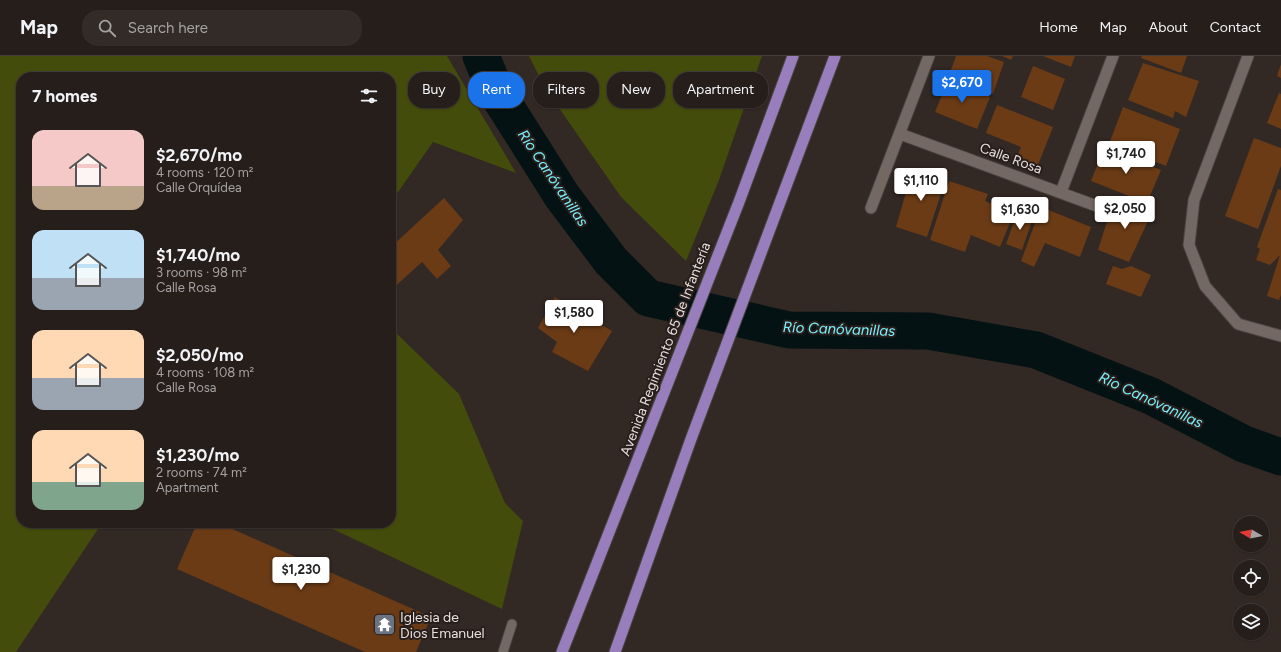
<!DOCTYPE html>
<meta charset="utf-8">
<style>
body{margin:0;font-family:Figtree,sans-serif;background:#322b28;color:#f1f3f6;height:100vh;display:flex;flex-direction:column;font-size:15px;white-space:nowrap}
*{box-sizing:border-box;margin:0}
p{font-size:13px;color:#a4a2a3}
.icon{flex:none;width:22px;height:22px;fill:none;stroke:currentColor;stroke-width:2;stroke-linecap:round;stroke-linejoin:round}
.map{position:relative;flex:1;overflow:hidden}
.details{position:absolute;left:16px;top:16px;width:380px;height:456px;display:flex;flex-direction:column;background:#261e1b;border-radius:16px;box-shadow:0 1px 3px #0004,0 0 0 1px #423c3a}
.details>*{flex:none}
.banner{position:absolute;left:408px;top:16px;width:380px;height:36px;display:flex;gap:8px}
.needle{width:26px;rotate:280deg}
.fabs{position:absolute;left:1233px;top:460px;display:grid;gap:8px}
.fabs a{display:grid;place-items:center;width:36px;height:36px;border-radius:50%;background:#261e1b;box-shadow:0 1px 3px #0004,0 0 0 1px #423c3a;font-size:20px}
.price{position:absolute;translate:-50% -34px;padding:0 9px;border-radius:4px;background:#fff;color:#222;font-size:13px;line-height:26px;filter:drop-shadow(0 1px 2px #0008)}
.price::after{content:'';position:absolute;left:50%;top:24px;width:12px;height:9px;margin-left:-6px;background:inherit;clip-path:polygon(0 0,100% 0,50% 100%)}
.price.current{background:#1a73e8;color:#fff}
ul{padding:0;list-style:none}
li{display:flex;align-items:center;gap:12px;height:100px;padding:0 16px}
li span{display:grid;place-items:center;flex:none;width:112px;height:80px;border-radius:12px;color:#555}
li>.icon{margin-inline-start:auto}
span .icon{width:48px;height:48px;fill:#fffc;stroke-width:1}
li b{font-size:17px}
h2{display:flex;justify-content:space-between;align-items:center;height:48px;padding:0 16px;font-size:17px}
.tag{padding:0 14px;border-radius:16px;background:#261e1b;box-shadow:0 1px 3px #0004,0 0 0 1px #423c3a;font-size:14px;line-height:36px}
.tag.current{background:#1a73e8;color:#fff}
header{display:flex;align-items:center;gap:24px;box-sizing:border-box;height:56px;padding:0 20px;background:#261e1b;border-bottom:1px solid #423c3a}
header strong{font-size:19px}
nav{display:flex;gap:22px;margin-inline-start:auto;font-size:14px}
.search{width:280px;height:36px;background:#322b28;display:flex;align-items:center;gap:10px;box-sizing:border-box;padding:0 14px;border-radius:16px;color:#a4a2a3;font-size:15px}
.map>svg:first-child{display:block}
.green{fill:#444c0b}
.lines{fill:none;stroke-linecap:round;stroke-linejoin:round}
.river{stroke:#041214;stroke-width:37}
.building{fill:#6b3b15}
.service-casing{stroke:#4a433f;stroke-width:11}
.minor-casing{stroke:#4a433f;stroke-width:13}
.primary-casing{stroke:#4a433f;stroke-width:13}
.service{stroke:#746864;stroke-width:9}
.minor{stroke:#746864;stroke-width:11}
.primary{stroke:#987ebc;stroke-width:11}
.labels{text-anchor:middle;stroke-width:4;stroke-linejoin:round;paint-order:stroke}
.street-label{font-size:14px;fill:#e7e0de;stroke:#281e1b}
.poi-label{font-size:14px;fill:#e7e0de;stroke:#281e1b;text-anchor:start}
.water-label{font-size:15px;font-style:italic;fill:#79f0fc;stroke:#281e1b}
</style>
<header>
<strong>Map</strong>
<div class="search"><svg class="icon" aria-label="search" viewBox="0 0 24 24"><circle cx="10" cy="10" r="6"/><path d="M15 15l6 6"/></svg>Search here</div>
<nav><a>Home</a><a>Map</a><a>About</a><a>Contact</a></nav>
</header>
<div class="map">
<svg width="1281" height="596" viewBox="0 0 1281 596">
<rect width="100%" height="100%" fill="#322824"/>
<g class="green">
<path d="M0 0H447L516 117 433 86 391 146V21H21V467H102L16 596H0Z"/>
<path d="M529 0H762L719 124 686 205 621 141 545 32Z"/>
<path d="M391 272 459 338 505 447 523 465 502 553 320 467H391Z"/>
</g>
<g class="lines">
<path class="river" d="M481 0 495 34 562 140 611 205 648 242 789 274 928 275 1036 294 1151 340 1244 388 1281 401"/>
</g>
<g class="building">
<path d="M956 0H987L1004 6 993 38 948 22Z"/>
<path d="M1002 0H1013L1011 4Z"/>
<path d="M1043 0H1075L1071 11Z"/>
<path d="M1142 0H1187L1181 17 1141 2Z"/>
<path d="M1143 7 1199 25 1186 61 1175 55 1173 62 1128 44Z"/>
<path d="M1281 8V22L1277 20Z"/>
<path d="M1033 10 1065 23 1053 54 1021 41Z"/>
<path d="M948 24 990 41 977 73 935 56Z"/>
<path d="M1279 37 1281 38V73L1267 67Z"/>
<path d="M997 49 1053 71 1038 109 1017 101 1021 91 986 77Z"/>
<path d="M1123 51 1180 73 1166 110 1109 88Z"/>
<path d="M1254 82 1281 92V110L1258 173 1225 160Z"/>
<path d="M1104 92 1161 114 1147 147 1091 125Z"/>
<path d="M913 112 946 122 927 181 896 171Z"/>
<path d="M949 125 988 138 985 145 1014 157 1000 191 971 179 965 196 930 184Z"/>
<path d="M1278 133 1281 134V239L1279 244 1267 240 1280 199 1270 209 1256 204 1260 193 1257 191Z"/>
<path d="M444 142 463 164 438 194 451 210 437 223 422 206 391 234V191Z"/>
<path d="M1124 143 1154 152 1129 206 1098 194 1108 162 1114 164Z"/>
<path d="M1041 151 1091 171 1080 201 1045 187 1034 211 1021 205Z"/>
<path d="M1018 155 1033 162 1022 194 1006 188Z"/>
<path d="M1113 210 1122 213 1131 210 1151 219 1141 241 1106 228Z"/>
<path d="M555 241 612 275 588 315 552 296 557 286 538 272Z"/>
<path d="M197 467H219L431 561 416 596H365L177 513Z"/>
</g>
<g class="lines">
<defs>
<path id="service" d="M503 596 512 568"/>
<g id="minor">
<path d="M1248 0 1194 144 1189 189 1205 230 1238 268 1281 280"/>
<path d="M900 78 1113 156"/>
<path d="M1061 136 1113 0"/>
<path d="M871 152 929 0"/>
</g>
<g id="primary">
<path d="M562 596 739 146 793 0"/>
<path d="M615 596 691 383 835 0"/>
</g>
</defs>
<use href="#service" class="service-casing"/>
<use href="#minor" class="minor-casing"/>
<use href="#primary" class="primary-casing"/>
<use href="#service" class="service"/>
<use href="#minor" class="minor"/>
<use href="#primary" class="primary"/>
</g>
<defs>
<symbol id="temple-square" viewBox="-11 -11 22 22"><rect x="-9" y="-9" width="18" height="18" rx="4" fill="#6b7280" stroke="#281e1b"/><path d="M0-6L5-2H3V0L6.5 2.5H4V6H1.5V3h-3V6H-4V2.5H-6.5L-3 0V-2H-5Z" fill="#fff"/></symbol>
</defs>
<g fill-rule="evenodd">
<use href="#temple-square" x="372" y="556" width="25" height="25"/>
</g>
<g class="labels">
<g class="street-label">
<text transform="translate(1011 102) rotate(20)" y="5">Calle Rosa</text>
<text transform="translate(665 293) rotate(-69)" y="5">Avenida Regimiento 65 de Infantería</text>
</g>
<g class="poi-label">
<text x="400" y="566">Iglesia de<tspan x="400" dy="16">Dios Emanuel</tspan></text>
</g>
<g class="water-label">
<text transform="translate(553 122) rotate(56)" y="5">Río Canóvanillas</text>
<text transform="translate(839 273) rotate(2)" y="5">Río Canóvanillas</text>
<text transform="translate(1151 344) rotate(25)" y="5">Río Canóvanillas</text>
</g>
</g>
</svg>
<div class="fabs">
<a><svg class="needle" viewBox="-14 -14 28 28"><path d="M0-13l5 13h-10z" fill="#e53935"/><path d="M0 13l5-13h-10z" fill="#a4a2a3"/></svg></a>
<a><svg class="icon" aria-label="locate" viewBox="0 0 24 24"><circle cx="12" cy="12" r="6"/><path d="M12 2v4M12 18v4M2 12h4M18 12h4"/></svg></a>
<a><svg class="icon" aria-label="layers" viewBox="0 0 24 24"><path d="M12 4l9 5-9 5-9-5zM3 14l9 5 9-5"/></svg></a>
</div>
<b class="price current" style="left:962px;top:48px">$2,670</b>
<b class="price" style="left:1126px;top:119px">$1,740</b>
<b class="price" style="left:921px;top:146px">$1,110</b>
<b class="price" style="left:1125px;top:174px">$2,050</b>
<b class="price" style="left:1020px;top:175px">$1,630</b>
<b class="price" style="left:574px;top:278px">$1,580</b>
<b class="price" style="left:301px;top:535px">$1,230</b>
<div class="banner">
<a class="tag">Buy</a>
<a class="tag current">Rent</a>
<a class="tag">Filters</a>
<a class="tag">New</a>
<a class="tag">Apartment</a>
</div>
<section class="details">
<h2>7 homes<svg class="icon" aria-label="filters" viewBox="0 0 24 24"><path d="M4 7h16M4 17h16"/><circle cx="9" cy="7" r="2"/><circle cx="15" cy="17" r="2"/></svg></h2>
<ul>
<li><span style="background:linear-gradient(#f6c9c9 70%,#b9a48a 0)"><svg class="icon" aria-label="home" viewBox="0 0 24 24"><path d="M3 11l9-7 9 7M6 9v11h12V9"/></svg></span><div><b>$2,670/mo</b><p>4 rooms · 120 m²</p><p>Calle Orquídea</p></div></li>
<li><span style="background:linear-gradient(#bfe0f5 60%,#9aa5b1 0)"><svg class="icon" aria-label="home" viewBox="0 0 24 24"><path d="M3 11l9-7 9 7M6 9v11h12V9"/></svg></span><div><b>$1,740/mo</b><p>3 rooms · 98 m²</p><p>Calle Rosa</p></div></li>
<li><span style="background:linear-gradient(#ffd9b3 60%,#9aa5b1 0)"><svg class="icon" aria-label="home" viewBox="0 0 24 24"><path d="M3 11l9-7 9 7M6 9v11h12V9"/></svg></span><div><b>$2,050/mo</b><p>4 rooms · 108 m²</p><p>Calle Rosa</p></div></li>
<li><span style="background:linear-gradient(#ffd9b3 65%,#7fa58c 0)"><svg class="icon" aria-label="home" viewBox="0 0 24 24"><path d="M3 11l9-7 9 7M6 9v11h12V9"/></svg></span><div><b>$1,230/mo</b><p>2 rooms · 74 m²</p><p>Apartment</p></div></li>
</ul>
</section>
</div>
